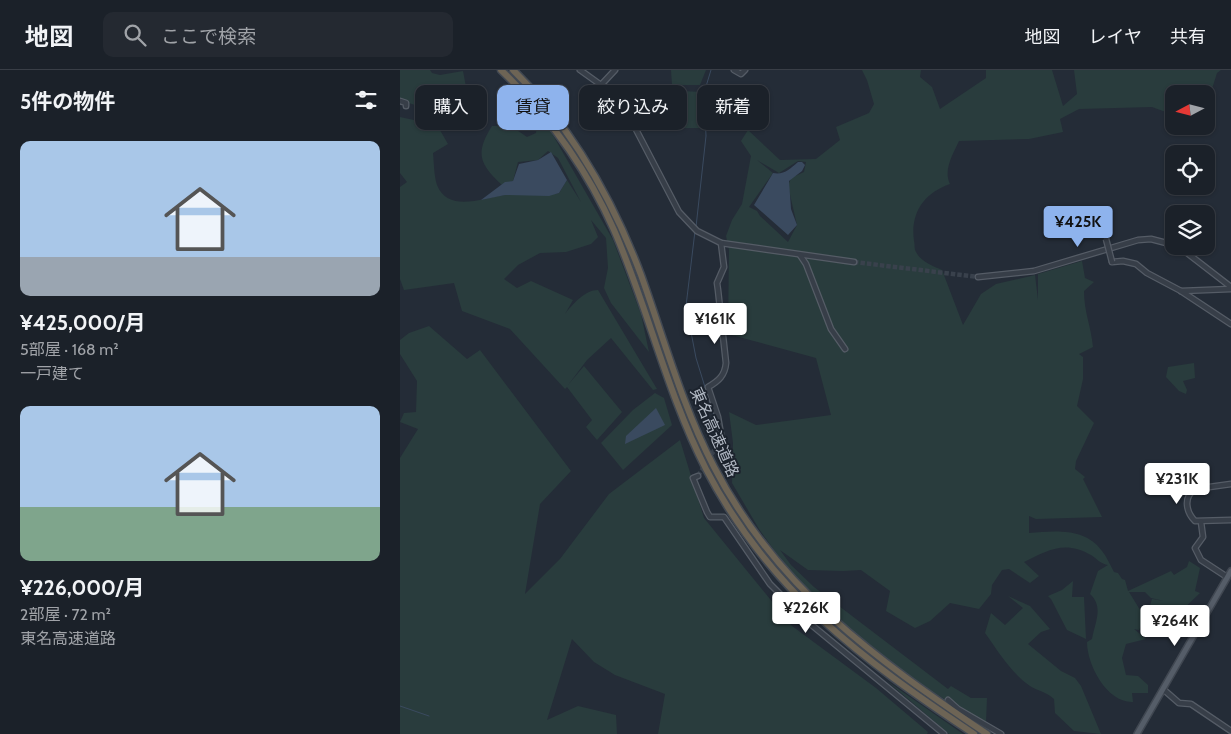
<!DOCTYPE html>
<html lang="ja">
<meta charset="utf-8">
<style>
body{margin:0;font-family:Cabin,"Noto Sans JP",sans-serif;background:#242931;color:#f1f3f6;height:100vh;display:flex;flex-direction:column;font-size:19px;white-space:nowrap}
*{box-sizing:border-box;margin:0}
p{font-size:16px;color:#a0a3a8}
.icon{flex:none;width:28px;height:28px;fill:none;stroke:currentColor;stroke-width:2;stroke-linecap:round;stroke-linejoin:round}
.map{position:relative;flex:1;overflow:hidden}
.drawer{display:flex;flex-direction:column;background:#1b2129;width:400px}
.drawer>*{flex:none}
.hud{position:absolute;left:15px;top:15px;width:475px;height:45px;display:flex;gap:10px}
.needle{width:32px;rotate:263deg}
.buttons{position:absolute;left:765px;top:15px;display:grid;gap:10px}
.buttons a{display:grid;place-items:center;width:50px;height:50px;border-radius:10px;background:#1b2129;box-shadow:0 1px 4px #0004,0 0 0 1px #393e46;font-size:25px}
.price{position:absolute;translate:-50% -42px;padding:0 11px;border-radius:5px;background:#fff;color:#222;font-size:16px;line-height:32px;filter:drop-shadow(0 1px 2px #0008)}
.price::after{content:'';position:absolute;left:50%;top:30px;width:15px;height:11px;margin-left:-8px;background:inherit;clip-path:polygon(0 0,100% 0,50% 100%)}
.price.selected{background:#8eb3ed;color:#111}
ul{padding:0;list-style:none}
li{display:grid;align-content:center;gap:10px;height:265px;padding:0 20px}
li span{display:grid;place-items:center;height:155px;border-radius:10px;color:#555}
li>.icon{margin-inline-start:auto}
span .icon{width:90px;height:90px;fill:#fffc;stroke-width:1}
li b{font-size:21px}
h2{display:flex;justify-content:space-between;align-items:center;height:60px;padding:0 20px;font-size:21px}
.pill{padding:0 18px;border-radius:10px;background:#1b2129;box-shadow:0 1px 4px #0004,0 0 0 1px #393e46;font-size:18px;line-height:45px}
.pill.selected{background:#8eb3ed;color:#111}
header{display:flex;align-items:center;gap:30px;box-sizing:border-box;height:70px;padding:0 25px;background:#1b2129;border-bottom:1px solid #393e46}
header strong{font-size:24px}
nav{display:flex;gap:28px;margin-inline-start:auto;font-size:18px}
.search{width:350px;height:45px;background:#242931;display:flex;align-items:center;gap:12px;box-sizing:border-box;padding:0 18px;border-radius:10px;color:#a0a3a8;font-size:19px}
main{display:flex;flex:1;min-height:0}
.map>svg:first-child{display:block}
.green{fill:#293c3d;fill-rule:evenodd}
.water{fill:#3a4a5f}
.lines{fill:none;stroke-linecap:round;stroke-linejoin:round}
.stream{stroke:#3a4a5f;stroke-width:1}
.minor-tunnel{stroke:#39414c;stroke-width:4.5;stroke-dasharray:4.5 2;stroke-linecap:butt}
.minor-casing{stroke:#555c66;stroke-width:7}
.major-casing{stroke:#404751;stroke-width:8}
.highway-casing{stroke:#424953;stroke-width:9}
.minor{stroke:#373e48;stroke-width:4.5}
.major{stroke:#555d68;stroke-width:5}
.highway{stroke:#6d6455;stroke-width:6}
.minor-bridge-casing{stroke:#555c66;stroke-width:7;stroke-linecap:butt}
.minor-bridge{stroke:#373e48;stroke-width:4.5}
.labels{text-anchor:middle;stroke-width:4;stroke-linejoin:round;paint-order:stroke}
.street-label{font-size:16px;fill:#b2b9c4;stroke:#1c232d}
</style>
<header>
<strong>地図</strong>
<div class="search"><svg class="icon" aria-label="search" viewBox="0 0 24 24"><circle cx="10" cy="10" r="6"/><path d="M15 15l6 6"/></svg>ここで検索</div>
<nav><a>地図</a><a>レイヤ</a><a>共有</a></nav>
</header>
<main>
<section class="drawer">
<h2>5件の物件<svg class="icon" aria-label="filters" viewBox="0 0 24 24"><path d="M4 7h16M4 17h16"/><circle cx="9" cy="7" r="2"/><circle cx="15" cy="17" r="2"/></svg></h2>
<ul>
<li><span style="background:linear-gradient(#a9c7e8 75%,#9aa5b1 0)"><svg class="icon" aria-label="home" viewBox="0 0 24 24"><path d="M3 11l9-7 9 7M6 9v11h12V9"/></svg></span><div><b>¥425,000/月</b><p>5部屋 · 168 m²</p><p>一戸建て</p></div></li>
<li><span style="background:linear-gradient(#a9c7e8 65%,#7fa58c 0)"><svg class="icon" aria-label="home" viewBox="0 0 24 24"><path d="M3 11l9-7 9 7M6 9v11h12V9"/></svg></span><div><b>¥226,000/月</b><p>2部屋 · 72 m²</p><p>東名高速道路</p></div></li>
</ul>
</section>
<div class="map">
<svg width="831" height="664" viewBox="0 0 831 664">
<rect width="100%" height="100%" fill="#242c37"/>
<g class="green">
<path d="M0 0H30L32 3 40 5 63 1 67 22 45 18 30 40 0 30Z"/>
<path d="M271 0H306L300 15H272Z"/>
<path d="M462 0H521L520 7 532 17 540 39 586 8V0H652L663 36 677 24 674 0H821L817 3 806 38V24H774V45L752 37 679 39 660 49 663 62 629 69 559 71C553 84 543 100 550 114 524 123 510 143 514 171 515 174 514 179 516 182 521 192 533 196 542 200L563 255 581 224 596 214 635 205 638 230V204L682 191 685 208 694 212 684 221C684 242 691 256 693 277L679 284 683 287V309L677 336 694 353 676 391 675 399 685 407 683 409 702 447 636 449 629 446V463C654 461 685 457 702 481 707 487 710 495 714 502L718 503 722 509 725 510 728 521 771 501 774 505 787 497 789 491 800 498 795 521 800 523 775 547 762 538 758 547 748 542 752 529 764 531 751 528 745 522H729L745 548 739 560 734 559 746 569 726 574 722 588 726 605 738 606 748 615V623H732L733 632C707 633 687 595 687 572L692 569C695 552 704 537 690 524L698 501 708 495C701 494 697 489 691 485 665 470 648 480 624 492L639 506 630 513 609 499 602 500 592 515 591 524 579 539 550 533 530 551 515 558 486 541 490 521 461 500 443 501 408 500 380 480 391 495 414 517 548 619 551 616 571 628H587L586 652 555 636 510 607 446 560 396 511 359 459 332 413 333 373 329 342 356 355 431 345 416 288 328 264 329 180 326 166 332 150 342 134 351 86 341 71 348 60 380 90 416 89 440 70 436 57 469 43 474 34 467 10ZM357 90 379 103 398 91 406 92 404 102 391 108 388 116 397 155 388 172 360 146 357 141 349 137 373 103Z"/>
<path d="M282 21 302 22V58H279Z"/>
<path d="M0 47 37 55 48 74 33 83C34 93 34 106 37 115 48 143 83 128 104 125 122 123 140 127 159 123L167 110 181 132 158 88 148 81 138 90 118 92 113 111 102 115C79 94 75 83 92 56H111L127 67 136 63 137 51 150 60 213 170 241 244 249 282 211 233 204 218 208 198 206 168 191 150 198 167 191 174 166 182 140 183 118 195 104 209 117 218 131 211 173 230 165 244C173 234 185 220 198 220L257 319 253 320 211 268 187 290 168 315 184 296 222 342 197 370 186 357 192 350 167 317 165 319 110 259 62 241 54 213 4 220 0 209V117L7 112 0 103Z"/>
<path d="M29 256 67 289 80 280 171 401 140 434 125 524 160 489 209 424 280 370 304 448 392 556 476 618 528 662 527 664H258L265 624 215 605 194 592 172 569 147 650 178 636 216 645 217 664H0V388L18 359 0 352 4 343 16 342 17 311 0 284V270L9 263Z"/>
<path d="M794 293 795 308 783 311 787 320 786 324 779 321 766 307 768 297Z"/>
<path d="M255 323 264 328 272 355 223 400 201 373 233 340Z"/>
<path d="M673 511 672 527H684L686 569 667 560 651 529 648 526 662 520Z"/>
<path d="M608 526 630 536 650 559 641 562 628 574 661 601 675 608 681 616 701 664 674 661 655 643 654 629C647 622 638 621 630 616 611 603 598 581 585 563L591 543 605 555 623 538Z"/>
<path d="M487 611 563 664H549Z"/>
</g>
<g class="water">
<path d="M151 82 167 110 159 123 149 126 105 125 81 130 105 112 113 111 119 94 138 90Z"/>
<path d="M398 92H402L405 95 402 101 389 111 391 139 397 155 388 165 354 135 373 103C384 105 390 99 398 92Z"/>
<path d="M256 338 265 355 225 374 226 366Z"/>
</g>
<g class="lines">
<g class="stream">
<path d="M296 157 306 66 304 23 311 0"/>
<path d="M295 161 286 236 296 288 318 359"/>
<path d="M0 636 29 646"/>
</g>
<g class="minor-tunnel">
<path d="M454 192 578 207"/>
<path d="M298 406 318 374"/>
</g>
<defs>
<g id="minor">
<path d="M180 0 201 15 230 48 279 142 297 161 321 173 454 192"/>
<path d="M334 0 341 4 345 0"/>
<path d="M201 15 215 0"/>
<path d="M0 31 6 33V36"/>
<path d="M778 176 831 217"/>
<path d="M400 185 406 194 431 259 445 279"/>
<path d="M712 192 723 191 736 194 747 203 781 221 831 254"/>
<path d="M578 207 634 201 738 170 751 169 774 175"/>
<path d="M781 221 831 219"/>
<path d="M318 374 322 370 318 347 308 317C319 311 325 305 326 293L318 220 317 213 324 197 321 173"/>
<path d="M298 406 293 408 307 442 310 447H324L370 514 408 552 544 664"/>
<path d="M831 414 795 419C783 427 786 442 795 451L831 450"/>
<path d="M801 452 803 467 795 478 801 490 827 507"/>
<path d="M763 619 779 633 791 634 831 661"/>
<path d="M548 630 558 639 601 664"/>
</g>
<path id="major" d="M737 664 831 501"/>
<g id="highway">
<path d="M101 0C149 46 187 99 214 160 248 238 267 323 306 399 369 521 463 590 574 664"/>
<path d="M113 0C172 57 212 128 241 205 264 269 282 336 314 397 377 519 476 589 587 664"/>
</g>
</defs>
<use href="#minor" class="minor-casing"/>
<use href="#major" class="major-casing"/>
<use href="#highway" class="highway-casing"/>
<use href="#minor" class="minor"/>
<use href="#major" class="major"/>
<use href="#highway" class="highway"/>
<defs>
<path id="minor-bridge" d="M706 169 712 192"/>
</defs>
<use href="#minor-bridge" class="minor-bridge-casing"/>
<use href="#minor-bridge" class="minor-bridge"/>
</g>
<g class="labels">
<g class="street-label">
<text transform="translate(315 362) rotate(66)" y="6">東名高速道路</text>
</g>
</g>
</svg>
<div class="buttons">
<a><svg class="needle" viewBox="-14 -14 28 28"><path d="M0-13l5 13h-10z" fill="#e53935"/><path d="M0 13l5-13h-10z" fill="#a0a3a8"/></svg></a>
<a><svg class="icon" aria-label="locate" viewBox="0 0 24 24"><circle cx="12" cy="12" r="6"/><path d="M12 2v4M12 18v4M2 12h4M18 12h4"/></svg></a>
<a><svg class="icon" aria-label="layers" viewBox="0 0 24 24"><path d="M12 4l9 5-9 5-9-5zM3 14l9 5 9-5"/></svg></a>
</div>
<b class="price selected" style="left:678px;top:178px">¥425K</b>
<b class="price" style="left:315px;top:275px">¥161K</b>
<b class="price" style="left:777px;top:435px">¥231K</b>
<b class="price" style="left:406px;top:564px">¥226K</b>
<b class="price" style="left:775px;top:577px">¥264K</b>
<div class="hud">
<a class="pill">購入</a>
<a class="pill selected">賃貸</a>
<a class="pill">絞り込み</a>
<a class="pill">新着</a>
</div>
</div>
</main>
